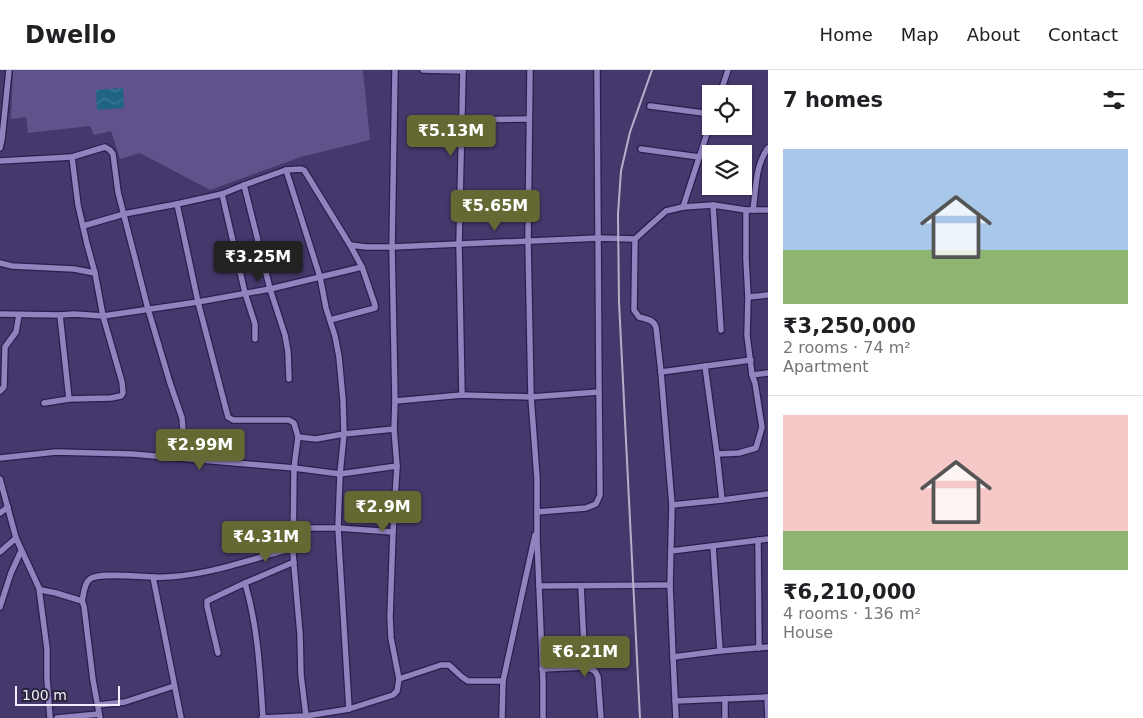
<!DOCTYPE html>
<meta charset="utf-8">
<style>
body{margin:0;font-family:"DejaVu Sans",sans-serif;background:#f2f2f2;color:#202124;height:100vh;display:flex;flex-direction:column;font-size:19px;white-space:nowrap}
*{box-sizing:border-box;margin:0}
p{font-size:16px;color:#757577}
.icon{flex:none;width:28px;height:28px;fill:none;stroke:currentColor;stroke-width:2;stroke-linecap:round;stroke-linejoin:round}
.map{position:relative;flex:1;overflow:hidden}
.drawer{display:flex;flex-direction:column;background:#fff;width:375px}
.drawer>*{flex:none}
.tools{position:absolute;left:702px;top:15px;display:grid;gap:10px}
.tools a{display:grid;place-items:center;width:50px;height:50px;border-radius:0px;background:#fff;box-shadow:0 1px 4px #0004;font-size:25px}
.scale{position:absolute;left:15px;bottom:12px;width:105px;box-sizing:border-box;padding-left:5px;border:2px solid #f0eefb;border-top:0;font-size:14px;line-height:18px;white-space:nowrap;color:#f0eefb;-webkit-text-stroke:4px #2a243c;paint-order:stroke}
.price{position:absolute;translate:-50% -42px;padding:0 11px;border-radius:5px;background:#646934;color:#fff;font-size:16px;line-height:32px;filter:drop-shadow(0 1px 2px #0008)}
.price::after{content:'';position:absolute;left:50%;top:30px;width:15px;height:11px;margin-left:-8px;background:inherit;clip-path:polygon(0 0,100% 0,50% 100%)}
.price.on{background:#222;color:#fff}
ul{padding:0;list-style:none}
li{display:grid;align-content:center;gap:10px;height:265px;padding:0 15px}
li+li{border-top:1px solid #e0e0e0}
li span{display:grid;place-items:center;height:155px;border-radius:0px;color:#555}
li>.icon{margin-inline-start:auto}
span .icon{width:90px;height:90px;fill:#fffc;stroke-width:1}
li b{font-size:21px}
h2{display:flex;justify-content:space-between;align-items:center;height:60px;padding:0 15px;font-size:21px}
header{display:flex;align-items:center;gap:30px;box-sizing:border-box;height:70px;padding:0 25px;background:#fff;border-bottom:1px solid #e0e0e0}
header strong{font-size:24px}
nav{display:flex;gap:28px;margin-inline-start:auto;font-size:18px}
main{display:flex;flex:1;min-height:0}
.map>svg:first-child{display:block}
.grass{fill:#60528a}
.water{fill:url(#water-waves)}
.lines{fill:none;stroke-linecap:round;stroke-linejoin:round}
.street-casing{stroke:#2c1d4f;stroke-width:8}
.street{stroke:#9083be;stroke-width:5.5}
.rail{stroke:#b5afca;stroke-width:2}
</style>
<header>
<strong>Dwello</strong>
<nav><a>Home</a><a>Map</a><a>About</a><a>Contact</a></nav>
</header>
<main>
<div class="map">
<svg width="768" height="648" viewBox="0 0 768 648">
<defs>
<pattern id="water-waves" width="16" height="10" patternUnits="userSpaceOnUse" patternTransform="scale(1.25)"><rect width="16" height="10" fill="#1f6485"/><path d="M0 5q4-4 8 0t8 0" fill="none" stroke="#407a97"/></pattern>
</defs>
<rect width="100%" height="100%" fill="#45386c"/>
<path class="grass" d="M13 0H363L370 70 301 87 210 120 140 83 120 89 111 61 94 65 90 56 28 63 26 47 11 49Z"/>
<path class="water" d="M123 18 124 38 97 40 96 20Z"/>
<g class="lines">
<defs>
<g id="street">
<path d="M423 0 463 1"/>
<path d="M530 0 528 172 531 327 537 408V469L543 611V648"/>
<path d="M720 24 728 0"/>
<path d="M650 36 711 44"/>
<path d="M462 50 529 49"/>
<path d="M0 78 2 69 9 0"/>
<path d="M641 79 699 87"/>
<path d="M0 91 72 87"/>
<path d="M286 100 301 99 304 100 350 175"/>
<path d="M244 115 270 219 285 265 288 282 289 309"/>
<path d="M222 124 245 223 255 254V269"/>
<path d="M713 135 721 260"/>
<path d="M683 137 711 51"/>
<path d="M753 140C756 120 755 95 768 78"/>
<path d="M83 156 124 144 177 134"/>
<path d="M635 169 634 240 639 247C646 249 653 249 656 257L661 302 751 290"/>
<path d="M0 193 12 196 74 199 95 203"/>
<path d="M748 227 768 225"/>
<path d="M0 244 60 245 74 244 103 246 198 232 270 219 362 197 350 175 366 177H392L599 168 635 169 666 141 683 137 713 135 746 140H768"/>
<path d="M60 245 69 329"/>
<path d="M330 250 375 238V235L362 197"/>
<path d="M661 302 672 435 670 515 673 587 720 581 768 577"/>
<path d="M752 305 768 303"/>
<path d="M0 321 4 317 5 277 16 262 19 245"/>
<path d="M462 325 459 174 463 0"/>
<path d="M395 331 462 325 531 327 599 322"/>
<path d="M44 333 69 329 111 328 121 326 123 323 122 312 103 246 95 203 87 174 78 135 72 87 105 77 110 80 113 84 118 122 148 239 170 313 182 348 183 359 179 388"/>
<path d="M298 367 294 398 293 484 300 564 301 605 306 646"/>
<path d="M717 384 739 383 756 378 762 357 755 313 752 305 747 265 748 227 746 189V140"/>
<path d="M0 388 56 382 132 384 294 398 340 404 397 396"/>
<path d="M0 409 16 468 39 518 41 520 56 523 82 531 84 536 93 610 100 648"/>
<path d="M722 430 768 424"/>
<path d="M672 435 722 430 717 384 705 296"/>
<path d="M537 442 586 438 596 434 600 425 599 322 597 0"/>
<path d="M0 443 8 437"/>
<path d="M294 458H338L393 462"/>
<path d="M758 470 759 578"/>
<path d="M713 476 720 581"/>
<path d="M671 481 768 469"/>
<path d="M0 482 16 468"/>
<path d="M153 507C198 509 249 490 293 478"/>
<path d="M245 513 294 492"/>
<path d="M539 516 670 515"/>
<path d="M581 516 585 597"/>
<path d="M39 518 47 579V608L50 648"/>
<path d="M82 531C84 524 84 513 90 509 98 502 140 507 153 507L181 648"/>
<path d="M0 537 11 503 21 481"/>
<path d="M218 583 207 536V531L245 513C258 557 260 602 263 648"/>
<path d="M673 587 676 648"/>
<path d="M542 599 585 597 595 601 598 607 601 648"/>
<path d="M399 609 441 595H449L462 607 468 611H503"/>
<path d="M767 627 768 648"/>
<path d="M725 629V648"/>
<path d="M675 631 768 627"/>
<path d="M98 635 125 632 174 616"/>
<path d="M349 639 338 458 340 404 344 364 343 330 339 287 335 266 326 238 320 207 286 100 244 115 222 124 177 134 198 232 228 347 233 350H289L294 353 298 367 316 369 344 364 394 359"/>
<path d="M57 648 99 644"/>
<path d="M262 648 306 646 349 639 393 625 397 621 399 609 391 568 390 547 393 462 397 396 394 359 395 331 392 177 395 0"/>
<path d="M502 648 503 611 535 465"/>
</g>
</defs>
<use href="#street" class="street-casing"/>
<use href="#street" class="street"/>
<path class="rail" d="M640 648 619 232 618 144 621 101 630 62 652 0"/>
</g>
</svg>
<div class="tools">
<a><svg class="icon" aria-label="locate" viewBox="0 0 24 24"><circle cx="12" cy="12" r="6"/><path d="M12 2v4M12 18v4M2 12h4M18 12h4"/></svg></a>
<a><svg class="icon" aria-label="layers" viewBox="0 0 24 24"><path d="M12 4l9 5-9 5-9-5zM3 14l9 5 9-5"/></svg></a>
</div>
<div class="scale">100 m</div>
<b class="price" style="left:451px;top:87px">₹5.13M</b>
<b class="price" style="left:495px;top:162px">₹5.65M</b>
<b class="price on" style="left:258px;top:213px">₹3.25M</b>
<b class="price" style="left:200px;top:401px">₹2.99M</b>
<b class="price" style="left:383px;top:463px">₹2.9M</b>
<b class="price" style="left:266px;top:493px">₹4.31M</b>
<b class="price" style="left:585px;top:608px">₹6.21M</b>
</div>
<section class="drawer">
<h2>7 homes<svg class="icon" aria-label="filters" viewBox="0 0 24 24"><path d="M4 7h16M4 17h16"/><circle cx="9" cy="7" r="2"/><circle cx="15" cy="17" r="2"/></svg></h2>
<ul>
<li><span style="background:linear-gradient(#a9c7e8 65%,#8fb573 0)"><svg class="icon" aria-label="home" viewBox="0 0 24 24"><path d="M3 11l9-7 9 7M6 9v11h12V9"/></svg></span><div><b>₹3,250,000</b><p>2 rooms · 74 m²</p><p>Apartment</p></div></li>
<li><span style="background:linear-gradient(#f6c9c9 75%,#8fb573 0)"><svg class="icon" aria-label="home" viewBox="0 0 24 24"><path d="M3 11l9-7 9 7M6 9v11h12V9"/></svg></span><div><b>₹6,210,000</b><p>4 rooms · 136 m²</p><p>House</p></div></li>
</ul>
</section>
</main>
